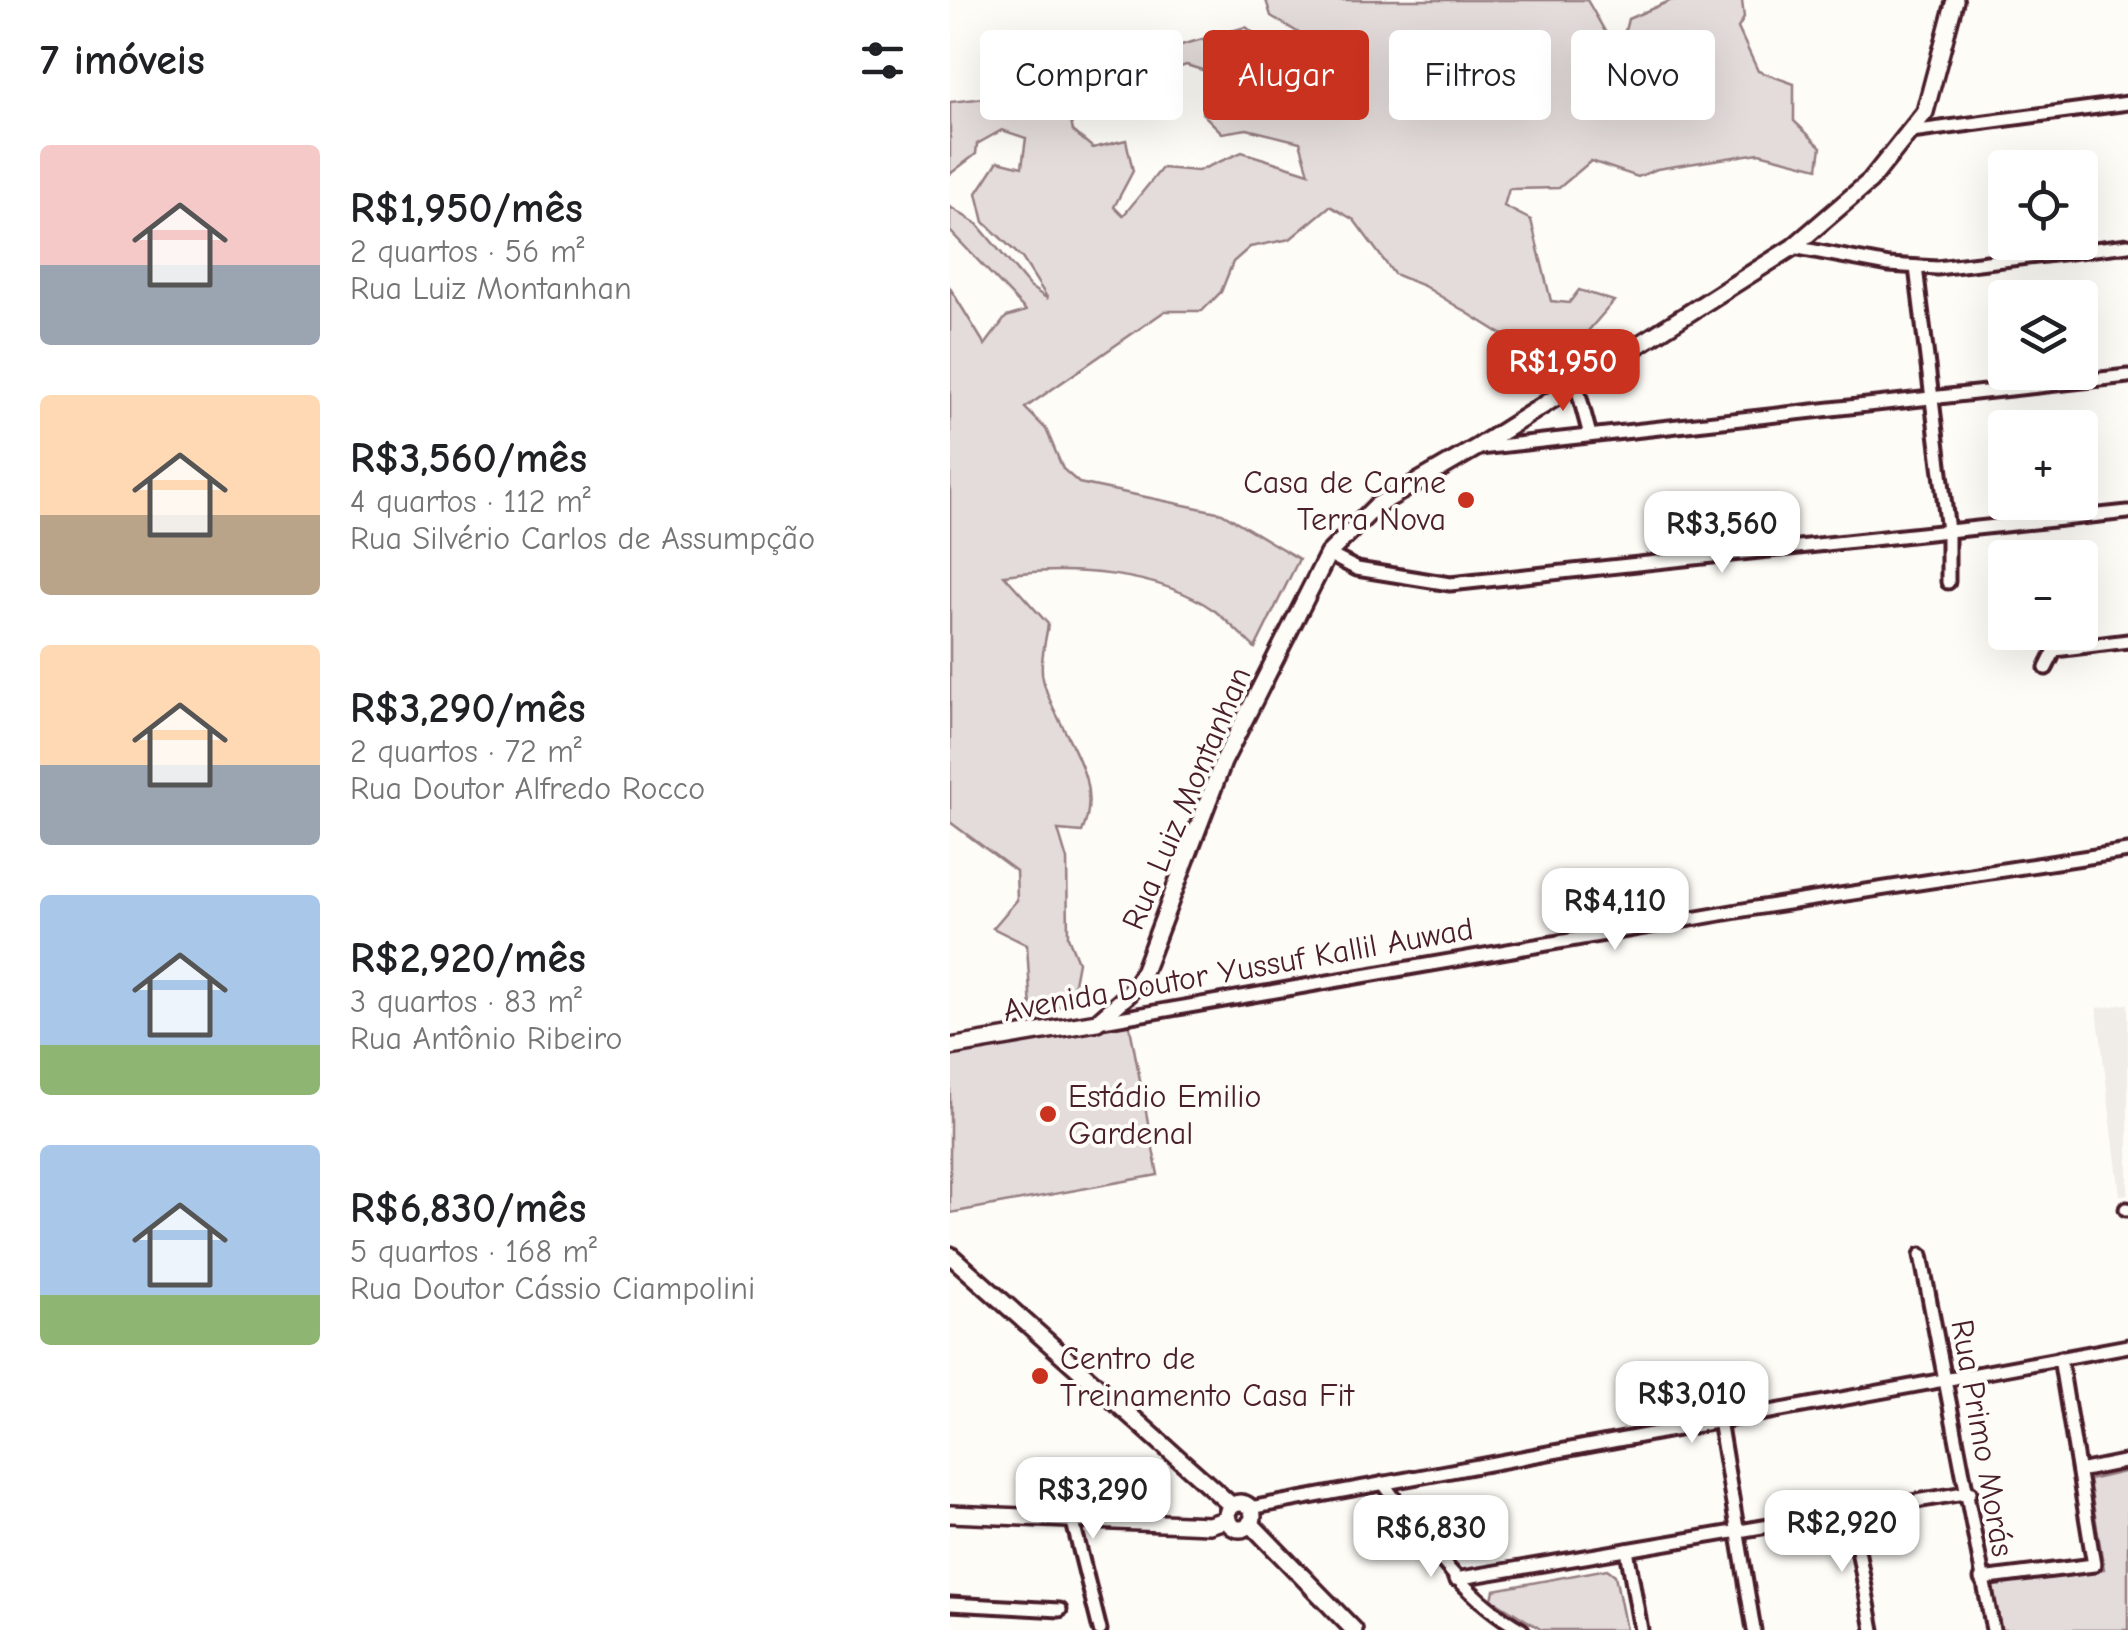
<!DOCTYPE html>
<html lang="pt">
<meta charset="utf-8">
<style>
body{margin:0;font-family:"Comic Neue",sans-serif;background:#f6f6f6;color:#202124;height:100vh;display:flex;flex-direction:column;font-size:38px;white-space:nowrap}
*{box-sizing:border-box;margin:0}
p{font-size:32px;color:#757577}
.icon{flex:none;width:55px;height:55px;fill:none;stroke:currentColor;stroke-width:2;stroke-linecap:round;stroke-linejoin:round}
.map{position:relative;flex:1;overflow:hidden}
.sheet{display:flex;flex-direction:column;background:#fff;width:950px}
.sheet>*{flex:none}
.banner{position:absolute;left:30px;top:30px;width:950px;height:90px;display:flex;gap:20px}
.buttons{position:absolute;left:1038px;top:150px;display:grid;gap:20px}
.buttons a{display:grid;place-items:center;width:110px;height:110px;border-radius:10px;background:#fff;box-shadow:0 10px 40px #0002;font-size:50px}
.price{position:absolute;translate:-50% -85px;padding:0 22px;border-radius:20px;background:#fff;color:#222;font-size:32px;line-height:65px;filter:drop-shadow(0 2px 5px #0008)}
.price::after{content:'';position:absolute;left:50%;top:60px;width:30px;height:22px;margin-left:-15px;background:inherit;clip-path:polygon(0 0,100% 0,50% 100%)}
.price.on{background:#c8321e;color:#fff}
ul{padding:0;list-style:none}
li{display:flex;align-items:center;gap:30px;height:250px;padding:0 40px}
li span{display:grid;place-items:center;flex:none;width:280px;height:200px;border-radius:10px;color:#555}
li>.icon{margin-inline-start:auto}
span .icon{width:120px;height:120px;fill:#fffc;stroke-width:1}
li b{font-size:42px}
h2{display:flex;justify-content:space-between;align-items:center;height:120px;padding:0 40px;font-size:42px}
.pill{padding:0 35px;border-radius:10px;background:#fff;box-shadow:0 10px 40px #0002;font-size:35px;line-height:90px}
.pill.on{background:#c8321e;color:#fff}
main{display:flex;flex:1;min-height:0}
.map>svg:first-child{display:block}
.built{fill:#f0ece8}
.green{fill:#e3dcda;stroke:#967e82;stroke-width:2.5;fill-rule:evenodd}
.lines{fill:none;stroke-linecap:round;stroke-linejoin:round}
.street-casing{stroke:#4a1f2b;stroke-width:19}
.secondary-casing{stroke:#4a1f2b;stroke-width:22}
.street{stroke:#fdfcf7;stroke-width:11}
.secondary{stroke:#fdfcf7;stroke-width:15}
.poi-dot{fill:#c8321e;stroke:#fdfcf7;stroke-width:4}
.labels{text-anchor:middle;stroke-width:8;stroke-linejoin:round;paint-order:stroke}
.poi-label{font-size:32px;fill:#4a1f2b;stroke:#fdfcf7;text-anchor:start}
.street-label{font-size:32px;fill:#4a1f2b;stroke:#fdfcf7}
</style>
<main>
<section class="sheet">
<h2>7 imóveis<svg class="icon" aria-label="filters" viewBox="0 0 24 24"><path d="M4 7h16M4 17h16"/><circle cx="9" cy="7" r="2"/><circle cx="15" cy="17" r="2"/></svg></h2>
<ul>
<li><span style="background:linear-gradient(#f6c9c9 60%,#9aa5b1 0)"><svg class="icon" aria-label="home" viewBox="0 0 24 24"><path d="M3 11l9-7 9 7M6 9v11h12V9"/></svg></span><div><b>R$1,950/mês</b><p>2 quartos · 56 m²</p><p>Rua Luiz Montanhan</p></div></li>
<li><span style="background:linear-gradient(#ffd9b3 60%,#b9a48a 0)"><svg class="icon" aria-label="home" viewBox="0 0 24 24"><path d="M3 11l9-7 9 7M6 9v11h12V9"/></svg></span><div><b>R$3,560/mês</b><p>4 quartos · 112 m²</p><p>Rua Silvério Carlos de Assumpção</p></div></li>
<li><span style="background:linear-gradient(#ffd9b3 60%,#9aa5b1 0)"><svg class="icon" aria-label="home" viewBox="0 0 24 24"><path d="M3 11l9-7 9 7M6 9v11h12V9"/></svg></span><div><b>R$3,290/mês</b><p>2 quartos · 72 m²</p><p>Rua Doutor Alfredo Rocco</p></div></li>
<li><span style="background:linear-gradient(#a9c7e8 75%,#8fb573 0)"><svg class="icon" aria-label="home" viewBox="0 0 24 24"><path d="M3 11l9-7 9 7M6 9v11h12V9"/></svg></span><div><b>R$2,920/mês</b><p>3 quartos · 83 m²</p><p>Rua Antônio Ribeiro</p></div></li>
<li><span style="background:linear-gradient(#a9c7e8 75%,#8fb573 0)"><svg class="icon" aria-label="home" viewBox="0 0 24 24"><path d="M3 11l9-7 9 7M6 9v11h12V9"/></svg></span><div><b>R$6,830/mês</b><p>5 quartos · 168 m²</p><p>Rua Doutor Cássio Ciampolini</p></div></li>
</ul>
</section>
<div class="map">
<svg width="1178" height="1630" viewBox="0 0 1178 1630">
<rect width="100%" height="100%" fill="#fdfcf7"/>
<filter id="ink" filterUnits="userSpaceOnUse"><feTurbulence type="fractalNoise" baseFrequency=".01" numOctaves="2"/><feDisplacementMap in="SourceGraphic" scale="20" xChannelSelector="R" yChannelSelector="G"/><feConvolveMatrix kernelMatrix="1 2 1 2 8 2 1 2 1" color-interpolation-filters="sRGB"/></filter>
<g filter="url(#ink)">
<path class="built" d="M1178 1004V1194L1170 1195 1147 1008Z"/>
<g class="green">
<path d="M316 0H637L660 40 675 31 678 19 722 0H792L794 18 788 28 808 71 844 84V121L871 147 868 168 809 153 707 169 688 177 641 161 609 188 559 189 554 206 581 220 601 301 619 303 629 290 664 301 606 368 474 286 444 274 404 220 380 206 340 239 300 247 283 262 271 292 252 311H215L75 408 96 429 113 469 129 483 272 513 349 559 305 648C292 636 279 622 265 611 209 571 119 566 54 575L98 624C96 640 89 663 93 679 104 729 157 775 132 832L108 830 117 860 118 937 128 962 120 1005 81 1010 77 945 43 928 67 900 66 871 0 822V288L35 345 56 317 76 311 0 231V207L27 224 80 287 98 299 72 258 34 222 27 193 48 161 72 167 76 138 52 130 27 144 26 154 0 174V102L44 97 296 27 329 54 367 44 321 16ZM236 65 262 73 252 113 272 133 297 129 350 142 359 173 292 152 248 171 212 168 173 216 164 207 183 171 176 140 143 148 123 131 117 103 137 90 156 94Z"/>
<path d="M179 1022 208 1175 0 1213V1054Z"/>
<path d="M1178 1471V1630H1044L1035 1583 1154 1569 1139 1480Z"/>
<path d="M657 1569 665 1575 676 1630H592L542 1599 544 1590Z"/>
</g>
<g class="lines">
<defs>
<g id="street">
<path d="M961 132 1178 103"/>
<path d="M843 247 939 265 987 268 1178 245"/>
<path d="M966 267 998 531V582"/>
<path d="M626 383 640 435"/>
<path d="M530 448 1178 376"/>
<path d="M378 554 407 569 500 584 1178 512"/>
<path d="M1096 668 1105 650 1178 641"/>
<path d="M147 1022 805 908 1178 851"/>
<path d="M1176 1209H1178"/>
<path d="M971 1255 1043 1630"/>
<path d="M769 1420 804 1630"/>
<path d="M1129 1471 1178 1461"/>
<path d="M433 1483C474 1538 511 1596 572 1630"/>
<path d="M300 1508 1178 1346"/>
<path d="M901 1512 923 1630"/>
<path d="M122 1518 150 1630"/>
<path d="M677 1550 691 1630"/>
<path d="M505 1579 1020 1492"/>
<path d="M1031 1579 1144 1565 1110 1358"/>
<path d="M0 1604 110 1610"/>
</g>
<g id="secondary">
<path d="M0 1047 147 1022 180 993 192 975 273 762 378 554 426 506 526 448 843 247 920 181 975 112 1005 0"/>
<path d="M0 1255 282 1506"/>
<circle cx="290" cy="1516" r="13"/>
<path d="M0 1514 259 1525 278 1519"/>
<path d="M300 1523 404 1630"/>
</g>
</defs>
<use href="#street" class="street-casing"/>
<use href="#secondary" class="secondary-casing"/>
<use href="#street" class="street"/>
<use href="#secondary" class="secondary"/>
</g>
</g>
<g class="poi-dot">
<circle cx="516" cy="500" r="10"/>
<circle cx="98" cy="1114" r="10"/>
<circle cx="90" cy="1376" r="10"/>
</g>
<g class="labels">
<g class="poi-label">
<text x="496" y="493" text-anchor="end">Casa de Carne<tspan x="496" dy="37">Terra Nova</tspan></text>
<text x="118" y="1107">Estádio Emilio<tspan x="118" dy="37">Gardenal</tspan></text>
<text x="110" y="1369">Centro de<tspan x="110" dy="37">Treinamento Casa Fit</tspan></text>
</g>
<g class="street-label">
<text transform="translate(236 798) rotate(-67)" y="11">Rua Luiz Montanhan</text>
<text transform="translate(288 969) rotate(-10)" y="11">Avenida Doutor Yussuf Kallil Auwad</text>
<text transform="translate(1033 1438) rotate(80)" y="11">Rua Primo Morás</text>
</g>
</g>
</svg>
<div class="buttons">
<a><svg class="icon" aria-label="locate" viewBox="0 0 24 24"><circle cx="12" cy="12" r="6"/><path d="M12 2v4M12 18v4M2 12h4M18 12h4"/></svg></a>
<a><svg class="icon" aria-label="layers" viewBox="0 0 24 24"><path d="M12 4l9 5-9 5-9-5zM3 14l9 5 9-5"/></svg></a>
<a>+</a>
<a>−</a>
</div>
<b class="price on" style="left:613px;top:414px">R$1,950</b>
<b class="price" style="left:772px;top:576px">R$3,560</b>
<b class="price" style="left:665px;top:953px">R$4,110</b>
<b class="price" style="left:742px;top:1446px">R$3,010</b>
<b class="price" style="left:143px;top:1542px">R$3,290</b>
<b class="price" style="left:892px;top:1575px">R$2,920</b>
<b class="price" style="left:481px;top:1580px">R$6,830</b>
<div class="banner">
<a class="pill">Comprar</a>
<a class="pill on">Alugar</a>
<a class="pill">Filtros</a>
<a class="pill">Novo</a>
</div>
</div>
</main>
